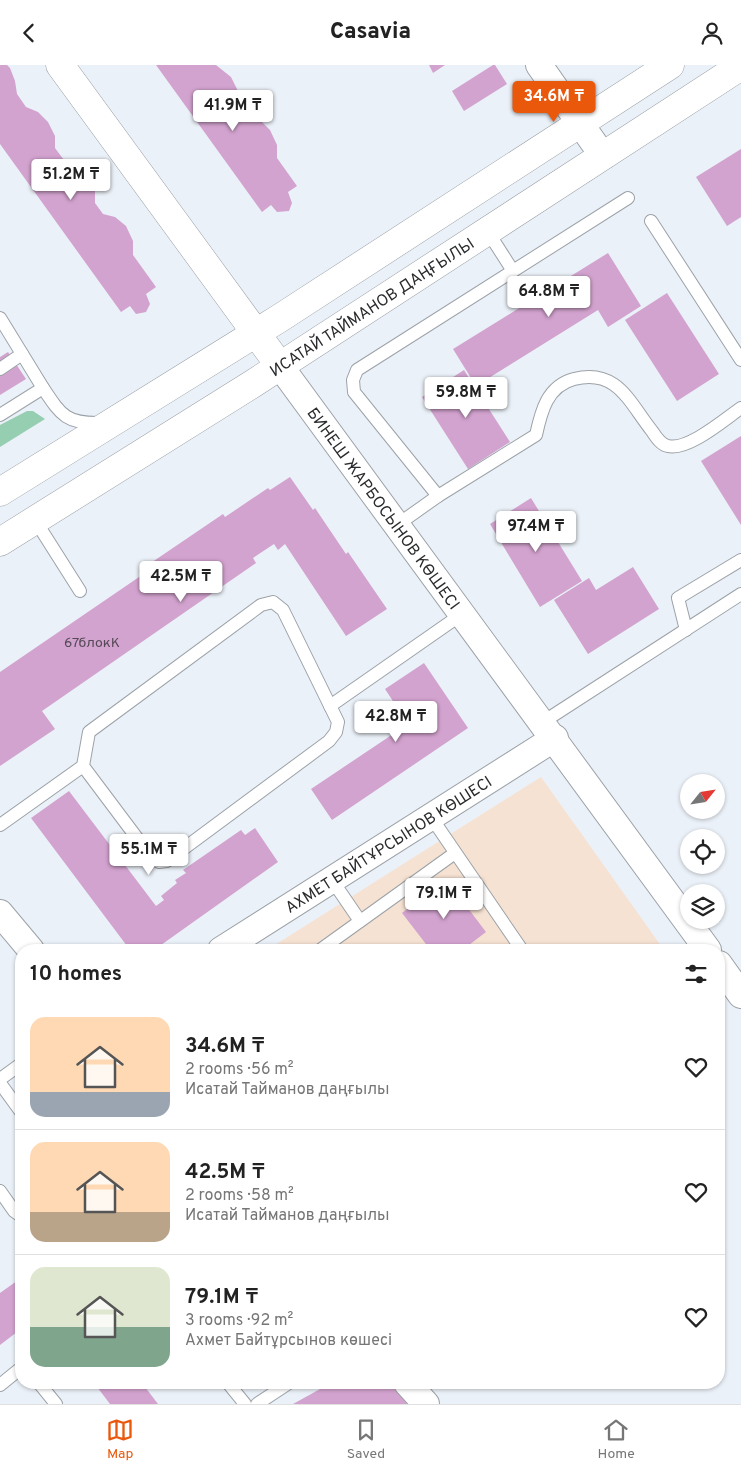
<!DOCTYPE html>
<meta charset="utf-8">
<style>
body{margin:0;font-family:Overpass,sans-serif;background:#f2f2f2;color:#222;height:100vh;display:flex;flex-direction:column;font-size:19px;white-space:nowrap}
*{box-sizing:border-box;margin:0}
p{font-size:16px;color:#767676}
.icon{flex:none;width:28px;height:28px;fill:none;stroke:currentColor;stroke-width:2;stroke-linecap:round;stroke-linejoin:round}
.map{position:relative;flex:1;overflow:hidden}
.details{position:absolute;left:15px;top:879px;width:710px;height:445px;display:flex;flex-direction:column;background:#fff;border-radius:20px;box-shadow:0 1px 4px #0004}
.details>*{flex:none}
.needle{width:32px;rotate:60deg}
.controls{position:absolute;left:680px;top:709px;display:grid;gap:10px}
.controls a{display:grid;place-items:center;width:45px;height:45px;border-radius:50%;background:#fff;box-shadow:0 1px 4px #0004;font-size:25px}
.price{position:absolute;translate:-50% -42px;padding:0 11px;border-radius:5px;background:#fff;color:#222;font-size:16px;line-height:32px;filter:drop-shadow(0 1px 2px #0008)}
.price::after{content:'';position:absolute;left:50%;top:30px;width:15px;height:11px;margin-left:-8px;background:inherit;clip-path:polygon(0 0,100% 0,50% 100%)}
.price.current{background:#ea580c;color:#fff}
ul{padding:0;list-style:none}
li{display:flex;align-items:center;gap:15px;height:125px;padding:0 15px}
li+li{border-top:1px solid #e0e0e0}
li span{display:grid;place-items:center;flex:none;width:140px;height:100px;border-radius:15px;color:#555}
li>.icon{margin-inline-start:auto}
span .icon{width:60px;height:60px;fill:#fffc;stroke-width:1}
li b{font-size:21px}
h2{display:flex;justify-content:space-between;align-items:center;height:60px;padding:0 15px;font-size:21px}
header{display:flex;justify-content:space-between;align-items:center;height:65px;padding:0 15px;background:#fff;font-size:22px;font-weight:800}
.menu{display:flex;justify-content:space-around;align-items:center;height:70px;border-top:1px solid #e0e0e0;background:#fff;font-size:14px;color:#767676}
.menu a{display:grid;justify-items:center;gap:2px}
.menu .current{color:#ea580c}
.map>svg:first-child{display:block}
.education{fill:#f6e2d2}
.green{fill:#96ceb1}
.building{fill:#d3a3cf}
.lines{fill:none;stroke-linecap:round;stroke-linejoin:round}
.lane-casing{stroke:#9ca2a8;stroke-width:14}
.street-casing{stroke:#9ca2a8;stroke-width:28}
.secondary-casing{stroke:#9ca2a8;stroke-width:29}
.primary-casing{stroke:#9ca2a8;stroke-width:29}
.lane{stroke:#fff;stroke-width:12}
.street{stroke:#fff;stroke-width:26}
.secondary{stroke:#fff;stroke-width:28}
.primary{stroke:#fff;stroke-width:28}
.labels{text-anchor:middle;stroke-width:4.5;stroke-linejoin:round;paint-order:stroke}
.number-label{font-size:14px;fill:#544956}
.street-label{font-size:16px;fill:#292b2d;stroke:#ebf1f8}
</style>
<header><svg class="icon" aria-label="back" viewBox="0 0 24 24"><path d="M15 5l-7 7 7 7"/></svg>Casavia<svg class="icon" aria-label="person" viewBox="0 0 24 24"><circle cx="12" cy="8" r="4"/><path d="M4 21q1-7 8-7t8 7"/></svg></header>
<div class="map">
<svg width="741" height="1339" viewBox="0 0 741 1339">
<rect width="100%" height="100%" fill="#ebf1f8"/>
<path class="education" d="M541 712 664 885H267Z"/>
<path class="green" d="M27 346H33L45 354 0 382V360Z"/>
<g class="building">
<path d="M0 0H7L10 3 15 16 17 29 26 42 38 47 48 57 55 71V83L64 95 77 99 87 108 95 125V138L103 149 115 152 126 161 133 176V190L156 222 146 229 150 239 146 247 136 249 130 241 121 247 0 79Z"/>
<path d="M156 0H216L231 12 238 26 239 41 246 50 259 54 270 65 277 80V93L297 121 288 127 292 138 289 146 277 147 271 140 262 147Z"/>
<path d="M429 0H445L433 8Z"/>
<path d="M493 0H495L507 19 464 46 452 26Z"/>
<path d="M741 84V152L727 161 696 112Z"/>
<path d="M608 188 641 241 608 262 598 245 476 321 453 284Z"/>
<path d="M667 228 719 309 677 336 625 255Z"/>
<path d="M8 287 26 314 0 330V292Z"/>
<path d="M464 305 510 377 468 404 422 332Z"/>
<path d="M741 371V460L701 396Z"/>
<path d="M290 412 313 445 315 443 346 489 348 487 387 544 346 571 285 479 278 485 274 479 253 493 256 498 42 646 55 664 0 701V607L142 510 139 506 223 449 225 452 268 423 270 425Z"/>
<path d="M531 433 582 516 540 542 490 459Z"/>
<path d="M633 502 659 544 588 589 554 535 589 513 596 525Z"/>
<path d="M424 598 468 663 332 755 311 724 408 659 385 624Z"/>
<path d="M69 726 156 841 164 835 161 831 177 818 175 815 186 808 183 805 241 765 245 770 255 763 278 797 154 885H130L31 753Z"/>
<path d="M446 814 486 867 469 880 473 885H426L429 883 402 848Z"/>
<path d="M21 1213V1264L0 1280V1228Z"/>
<path d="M94 1318H142L158 1339H110Z"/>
<path d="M331 1318H395L407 1339H293Z"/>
</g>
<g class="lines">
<defs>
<g id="lane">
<path d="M651 156 741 295"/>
<path d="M488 167 513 206"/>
<path d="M0 253 43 323"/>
<path d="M0 304 22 289"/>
<path d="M0 350 43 323C61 350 66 359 101 358"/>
<path d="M438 431 354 327 353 315 357 305 628 133"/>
<path d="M35 455 80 526"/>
<path d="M397 460 438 431 536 370C541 347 547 321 574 314 617 303 629 337 652 366 656 372 661 380 668 381 688 386 725 354 741 343"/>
<path d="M686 565 678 533 741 495"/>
<path d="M330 641 462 549"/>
<path d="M543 657 741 529"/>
<path d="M431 752 522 885"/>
<path d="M0 760 83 701 89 667 261 540 273 537 283 545 338 657 336 667 329 676 167 796 159 797 152 793 83 701"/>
<path d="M332 815 360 856"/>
<path d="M320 885 455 788"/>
<path d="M0 1014 21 999"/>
<path d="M0 1018 21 1047"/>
<path d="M0 1126 14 1146 21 1151"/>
<path d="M39 1318 56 1339"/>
<path d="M228 1318 245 1339"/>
<path d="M0 1320 21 1303"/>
<path d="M257 1339 289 1318"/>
</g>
<g id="street">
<path d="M539 0 603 91"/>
<path id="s1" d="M280 301 708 885"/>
<path d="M0 848 31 885"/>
<path id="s2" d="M221 885 555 673"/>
<path d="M719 899 741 930"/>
<path d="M407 1318 426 1339"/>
</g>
<path id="secondary" d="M60 0 280 301"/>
<g id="primary">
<path d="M0 427 280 253 670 0"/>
<path id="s3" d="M0 477 254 318 741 1"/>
</g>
</defs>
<use href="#lane" class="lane-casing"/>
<use href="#street" class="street-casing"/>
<use href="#secondary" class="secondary-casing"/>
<use href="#primary" class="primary-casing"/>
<use href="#lane" class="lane"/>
<use href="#street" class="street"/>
<use href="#secondary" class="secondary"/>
<use href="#primary" class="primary"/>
</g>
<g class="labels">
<g class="number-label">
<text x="92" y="582">67блокK</text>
</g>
<g class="street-label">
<text dy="6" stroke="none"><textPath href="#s3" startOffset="440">ИСАТАЙ ТАЙМАНОВ ДАҢҒЫЛЫ</textPath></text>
<text dy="6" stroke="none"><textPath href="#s1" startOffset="176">БИНЕШ ЖАРБОСЫНОВ КӨШЕСІ</textPath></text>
<text dy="6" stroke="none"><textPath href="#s2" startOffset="198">АХМЕТ БАЙТҰРСЫНОВ КӨШЕСІ</textPath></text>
</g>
</g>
</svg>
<div class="controls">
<a><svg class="needle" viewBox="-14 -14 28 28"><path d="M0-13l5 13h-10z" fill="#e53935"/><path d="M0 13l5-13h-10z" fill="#767676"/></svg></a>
<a><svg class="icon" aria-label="locate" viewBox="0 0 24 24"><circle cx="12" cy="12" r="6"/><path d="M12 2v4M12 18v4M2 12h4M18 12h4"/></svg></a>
<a><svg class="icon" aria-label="layers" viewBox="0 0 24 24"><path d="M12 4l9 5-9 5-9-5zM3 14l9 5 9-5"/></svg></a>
</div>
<b class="price current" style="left:554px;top:58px">34.6M ₸</b>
<b class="price" style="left:233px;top:67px">41.9M ₸</b>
<b class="price" style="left:71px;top:136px">51.2M ₸</b>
<b class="price" style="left:549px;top:253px">64.8M ₸</b>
<b class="price" style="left:466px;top:354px">59.8M ₸</b>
<b class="price" style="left:536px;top:488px">97.4M ₸</b>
<b class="price" style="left:181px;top:538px">42.5M ₸</b>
<b class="price" style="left:396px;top:678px">42.8M ₸</b>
<b class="price" style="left:149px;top:811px">55.1M ₸</b>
<b class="price" style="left:444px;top:855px">79.1M ₸</b>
<section class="details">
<h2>10 homes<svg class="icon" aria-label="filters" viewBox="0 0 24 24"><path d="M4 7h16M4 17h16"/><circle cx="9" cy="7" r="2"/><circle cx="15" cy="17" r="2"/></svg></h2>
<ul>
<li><span style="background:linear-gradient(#ffd9b3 75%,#9aa5b1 0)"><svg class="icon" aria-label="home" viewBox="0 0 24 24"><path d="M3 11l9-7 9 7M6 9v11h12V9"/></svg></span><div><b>34.6M ₸</b><p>2 rooms · 56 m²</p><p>Исатай Тайманов даңғылы</p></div><svg class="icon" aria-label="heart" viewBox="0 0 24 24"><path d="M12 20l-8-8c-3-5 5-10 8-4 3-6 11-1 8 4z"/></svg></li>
<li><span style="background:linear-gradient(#ffd9b3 70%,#b9a48a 0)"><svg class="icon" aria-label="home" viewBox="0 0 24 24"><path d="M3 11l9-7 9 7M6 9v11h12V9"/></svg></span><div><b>42.5M ₸</b><p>2 rooms · 58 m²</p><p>Исатай Тайманов даңғылы</p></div><svg class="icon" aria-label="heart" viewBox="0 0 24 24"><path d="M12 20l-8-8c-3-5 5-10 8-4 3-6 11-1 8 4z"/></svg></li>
<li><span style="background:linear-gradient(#dfe7d0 60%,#7fa58c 0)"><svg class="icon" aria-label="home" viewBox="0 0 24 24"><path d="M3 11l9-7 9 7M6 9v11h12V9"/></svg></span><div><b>79.1M ₸</b><p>3 rooms · 92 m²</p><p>Ахмет Байтұрсынов көшесі</p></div><svg class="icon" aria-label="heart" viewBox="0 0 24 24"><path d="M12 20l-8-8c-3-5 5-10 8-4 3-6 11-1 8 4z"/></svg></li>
</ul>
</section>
</div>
<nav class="menu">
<a class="current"><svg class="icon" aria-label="map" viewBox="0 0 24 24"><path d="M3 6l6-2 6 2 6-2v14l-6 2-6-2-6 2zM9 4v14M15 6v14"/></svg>Map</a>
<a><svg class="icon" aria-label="saved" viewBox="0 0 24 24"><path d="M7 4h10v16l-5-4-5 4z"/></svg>Saved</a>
<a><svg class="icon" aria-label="home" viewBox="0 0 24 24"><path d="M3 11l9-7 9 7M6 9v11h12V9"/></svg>Home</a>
</nav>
